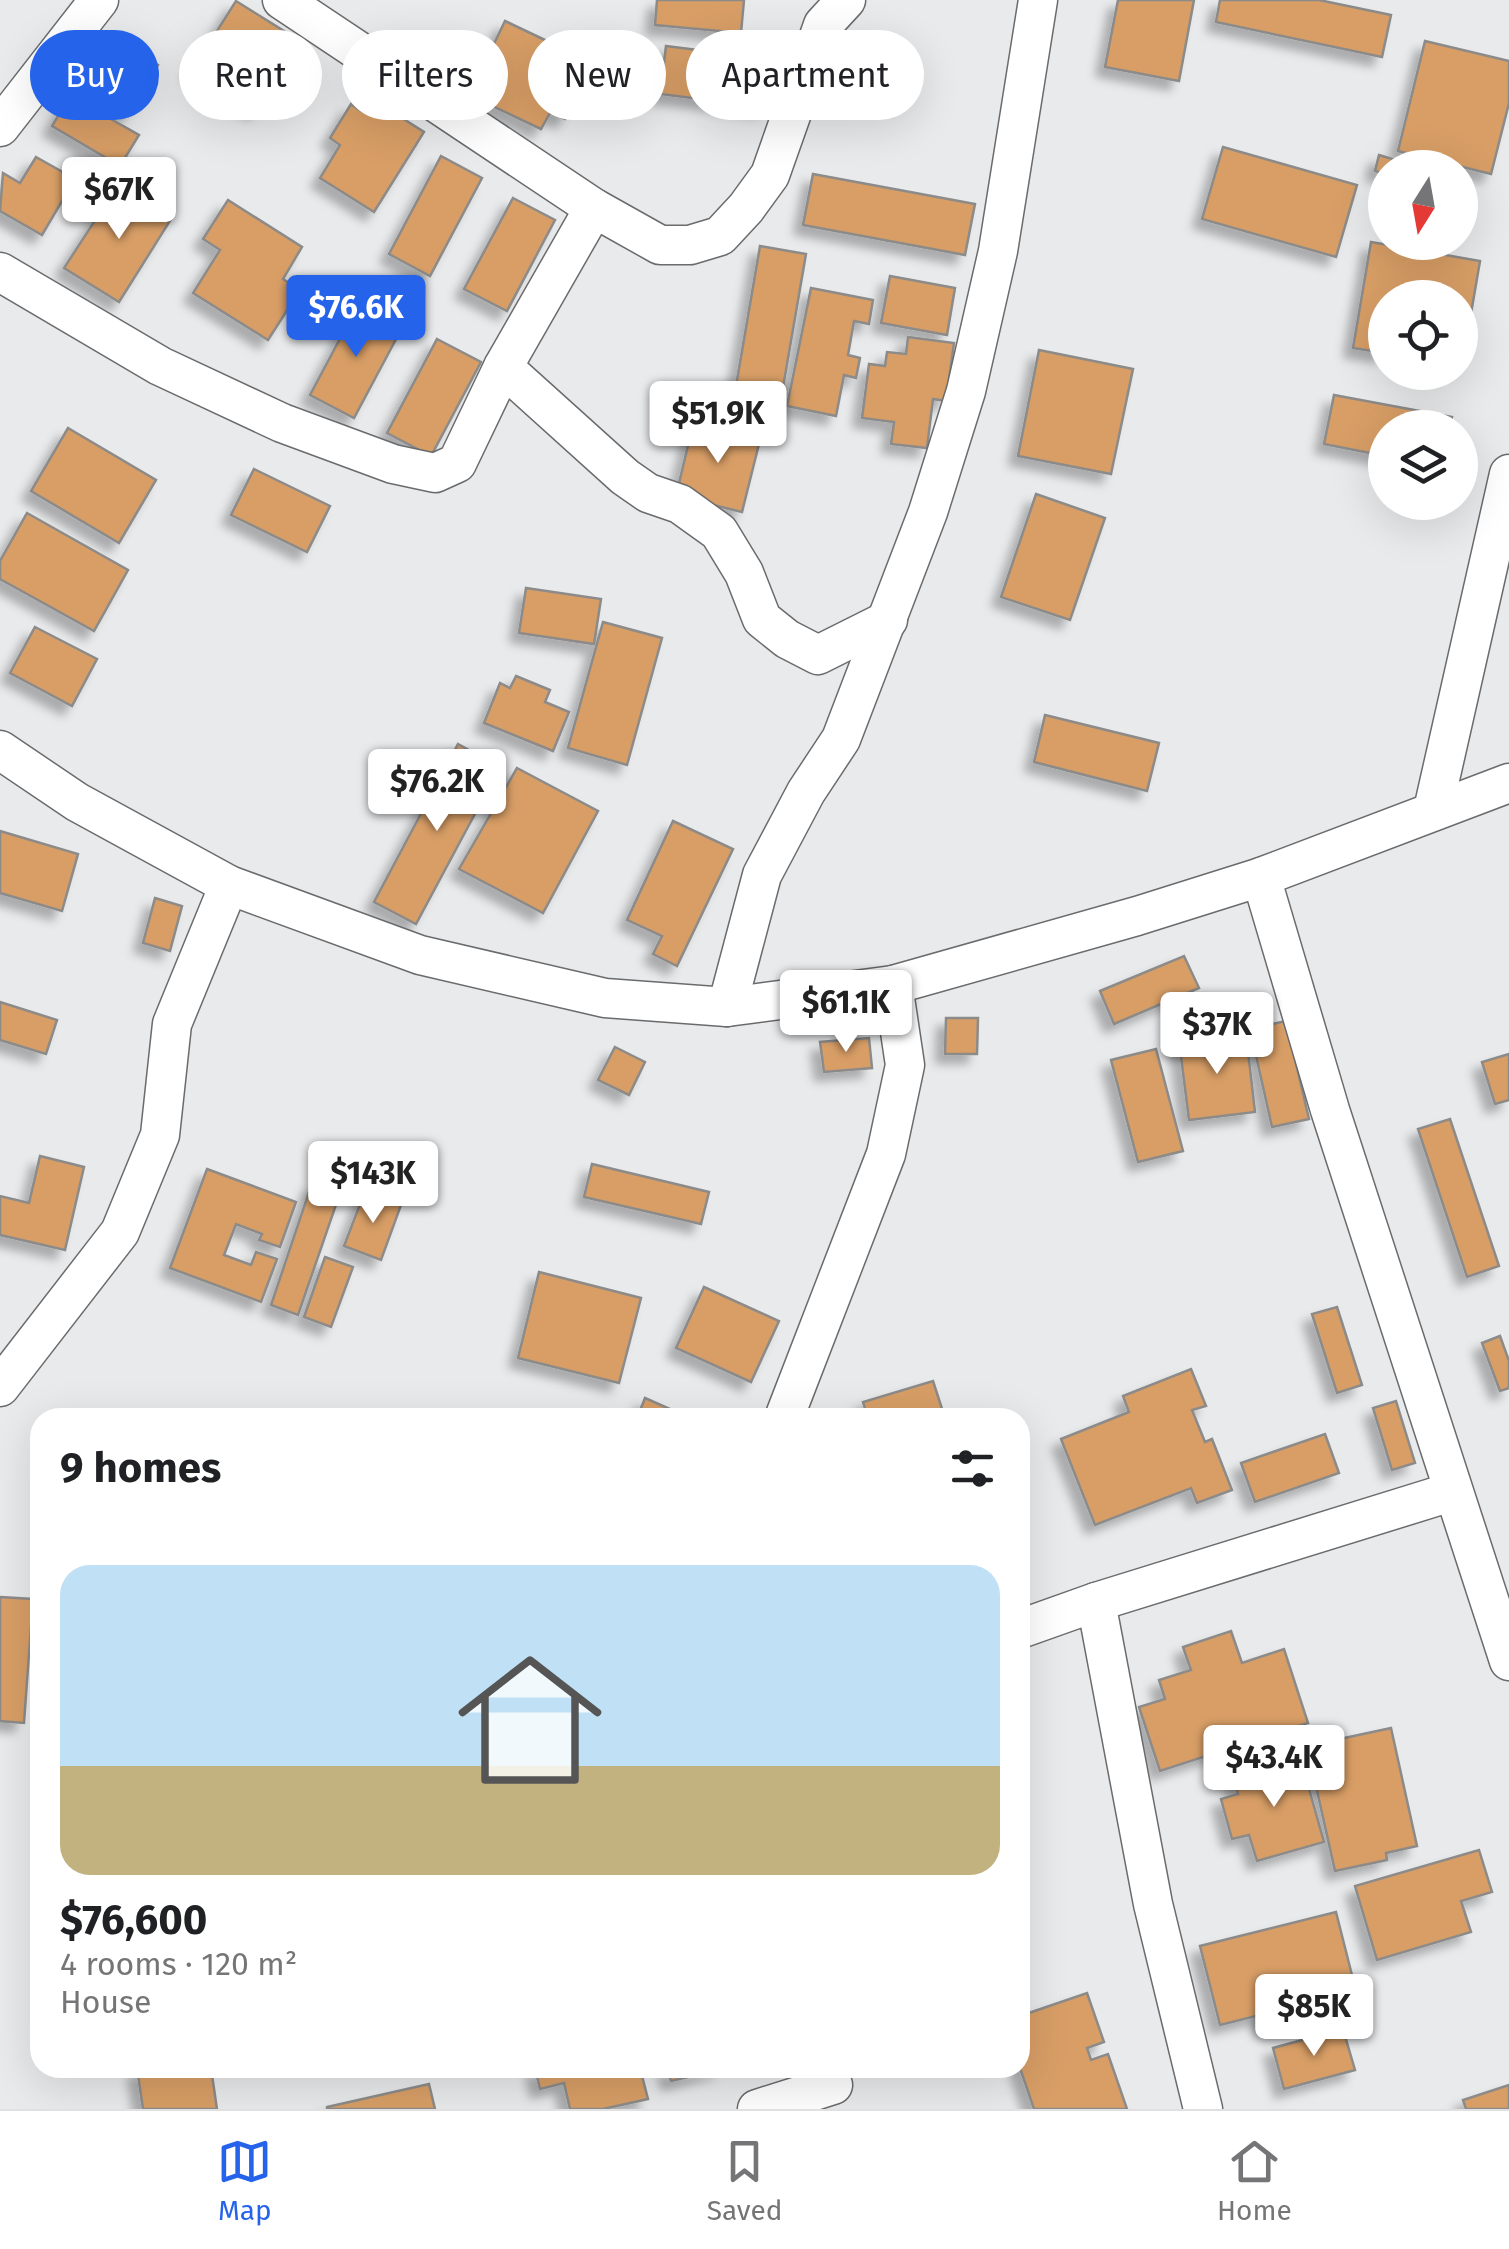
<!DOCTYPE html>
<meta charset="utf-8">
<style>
body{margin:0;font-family:"Fira Sans",sans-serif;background:#f6f6f6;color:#202124;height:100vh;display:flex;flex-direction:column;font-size:38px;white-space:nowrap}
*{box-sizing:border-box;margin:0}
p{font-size:32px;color:#757577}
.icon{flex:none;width:55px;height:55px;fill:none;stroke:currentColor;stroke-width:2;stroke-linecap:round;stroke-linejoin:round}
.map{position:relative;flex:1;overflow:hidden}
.drawer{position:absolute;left:30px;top:1408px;width:1000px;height:670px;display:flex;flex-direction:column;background:#fff;border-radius:30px;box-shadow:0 10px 40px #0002}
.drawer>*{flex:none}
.guide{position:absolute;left:30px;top:30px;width:1000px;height:90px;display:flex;gap:20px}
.needle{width:65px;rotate:191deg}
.fabs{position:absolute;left:1368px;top:150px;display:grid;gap:20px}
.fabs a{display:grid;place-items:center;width:110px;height:110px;border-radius:50%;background:#fff;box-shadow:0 10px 40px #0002;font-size:50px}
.price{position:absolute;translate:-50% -85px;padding:0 22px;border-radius:10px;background:#fff;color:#222;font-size:32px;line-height:65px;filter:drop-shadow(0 2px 5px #0008)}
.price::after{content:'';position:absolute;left:50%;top:60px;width:30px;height:22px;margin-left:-15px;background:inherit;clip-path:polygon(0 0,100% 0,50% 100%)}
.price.current{background:#2563eb;color:#fff}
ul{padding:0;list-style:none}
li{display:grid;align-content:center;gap:20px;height:530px;padding:0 30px}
li span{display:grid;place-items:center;height:310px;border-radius:30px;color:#555}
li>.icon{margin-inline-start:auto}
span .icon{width:180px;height:180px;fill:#fffc;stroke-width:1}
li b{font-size:42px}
h2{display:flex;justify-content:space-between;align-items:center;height:120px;padding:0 30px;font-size:42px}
.tag{padding:0 35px;border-radius:45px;background:#fff;box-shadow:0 10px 40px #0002;font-size:35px;line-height:90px}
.tag.current{background:#2563eb;color:#fff}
.menu{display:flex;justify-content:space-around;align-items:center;height:140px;border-top:2px solid #e0e0e0;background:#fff;font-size:28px;color:#757577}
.menu a{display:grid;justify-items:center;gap:5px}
.menu .current{color:#2563eb}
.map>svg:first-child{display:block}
.building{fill:#d89e66;stroke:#8c8b89;stroke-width:2.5;filter:url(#shadow)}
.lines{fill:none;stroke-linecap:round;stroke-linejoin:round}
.minor-casing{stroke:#6a6b6d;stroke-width:41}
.minor{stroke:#fff;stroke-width:38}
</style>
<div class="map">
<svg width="1509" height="2109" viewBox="0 0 1509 2109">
<defs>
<filter id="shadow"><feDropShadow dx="-9" dy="9" stdDeviation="5" flood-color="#0004"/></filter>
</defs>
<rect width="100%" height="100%" fill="#e9eaec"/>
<g class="building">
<path d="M657 0H744L741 33 655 25Z"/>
<path d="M1118 0H1194L1179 81 1105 67Z"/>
<path d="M1220 0H1319L1391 15 1382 57 1216 22Z"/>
<path d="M236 1 300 41 257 110 192 70Z"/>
<path d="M505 21 581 57 572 75 584 81 565 119 550 113 541 129 488 104 495 90 476 81Z"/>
<path d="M108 35 158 65 128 116 78 87Z"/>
<path d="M1425 41 1509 61V103L1491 174 1398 151Z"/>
<path d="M666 46 771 59 765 107 660 94Z"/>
<path d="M70 96 139 135 120 166 52 126Z"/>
<path d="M369 97 424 132 374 212 320 178 340 145 330 138 351 104 361 111Z"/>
<path d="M1223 147 1357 185 1336 257 1202 219Z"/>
<path d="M1379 155 1416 166V168H1385V174L1375 171Z"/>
<path d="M441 156 482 178 430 276 389 254Z"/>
<path d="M36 157 75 179 42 235 0 211 3 173 20 183Z"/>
<path d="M813 174 975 204 965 255 803 225Z"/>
<path d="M120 182 173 216 119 302 64 268Z"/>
<path d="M513 198 555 220 507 311 464 289Z"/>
<path d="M228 200 302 247 283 279 300 290 268 340 193 293 220 250 203 239Z"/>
<path d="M1371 242 1480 261 1462 366 1460 298H1385V353L1353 348Z"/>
<path d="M760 246 806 254 776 428 730 421Z"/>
<path d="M890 276 955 288 947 335 881 323Z"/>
<path d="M811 288 873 300 869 324 854 321 848 355 860 358 856 378 844 375 836 416 787 406Z"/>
<path d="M359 303 403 326 354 418 310 395Z"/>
<path d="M908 337 954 343 946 401 933 399 927 448 891 444 894 422 862 418 869 364 885 366 887 352 906 354Z"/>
<path d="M437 339 481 362 431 456 387 433Z"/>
<path d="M1039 350 1133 369 1111 474 1018 456Z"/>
<path d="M1334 395 1452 417 1450 428H1385V456L1324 444Z"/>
<path d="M694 420 761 436 742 512 676 496Z"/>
<path d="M68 428 156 480 119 543 31 491Z"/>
<path d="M254 469 330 506 307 552 231 515Z"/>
<path d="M1036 494 1105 518 1070 620 1001 597Z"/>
<path d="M27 513 128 570 94 631 0 579V561Z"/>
<path d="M526 588 601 599 594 644 519 633Z"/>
<path d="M603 622 662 638 627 765 568 748Z"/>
<path d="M35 627 97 659 72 706 10 673Z"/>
<path d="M516 676 550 690 545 702 569 712 553 751 484 723 500 683 510 688Z"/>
<path d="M1045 715 1159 743 1147 791 1034 762Z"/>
<path d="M458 744 500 767 416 924 374 902Z"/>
<path d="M517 768 598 811 543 913 459 869Z"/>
<path d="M673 821 733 849 677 966 653 954 662 936 627 920Z"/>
<path d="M0 831 78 854 62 911 0 893Z"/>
<path d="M155 898 182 906 170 951 143 943Z"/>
<path d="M1184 956 1199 988 1114 1024 1100 991Z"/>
<path d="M0 1002 57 1020 46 1054 0 1040Z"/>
<path d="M946 1018H978L977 1054H945Z"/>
<path d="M1286 1021 1309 1119 1272 1127 1250 1029Z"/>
<path d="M1246 1034 1255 1112 1189 1120 1179 1041Z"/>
<path d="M869 1038 872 1068 824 1072 820 1042Z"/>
<path d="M615 1047 645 1062 629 1095 598 1080Z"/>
<path d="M1156 1049 1183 1151 1138 1162 1111 1060Z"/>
<path d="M1509 1054V1100L1495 1104 1482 1062Z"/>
<path d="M1450 1119 1499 1266 1467 1277 1418 1129Z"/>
<path d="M40 1156 84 1167 65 1250 0 1235V1196L29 1203Z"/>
<path d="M592 1164 709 1192 701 1224 584 1197Z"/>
<path d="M207 1169 296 1202 280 1247 259 1240 262 1234 236 1224 224 1255 251 1265 256 1252 277 1259 261 1302 170 1268Z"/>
<path d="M312 1183 340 1193 298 1315 271 1305Z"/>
<path d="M365 1191 401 1205 381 1260 344 1246Z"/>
<path d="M325 1257 353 1267 331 1327 304 1317Z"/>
<path d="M539 1272 641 1298 619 1383 518 1358Z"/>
<path d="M704 1287 779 1321 751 1382 676 1348Z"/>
<path d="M1337 1307 1362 1385 1337 1393 1312 1314Z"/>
<path d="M1500 1336 1509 1361V1388L1500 1391 1482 1343Z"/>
<path d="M1191 1369 1206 1406 1192 1410 1205 1442 1212 1439 1232 1490 1197 1503 1191 1488 1095 1525 1061 1439 1129 1412 1123 1396Z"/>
<path d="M933 1381 945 1418H868L863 1402Z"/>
<path d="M645 1398 690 1418H637Z"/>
<path d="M1396 1401 1415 1463 1392 1470 1373 1408Z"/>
<path d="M1325 1434 1339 1473 1255 1502 1241 1463Z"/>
<path d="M0 1597 33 1599 24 1723 0 1721Z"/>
<path d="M1231 1631 1242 1663 1284 1649 1308 1723 1160 1771 1139 1707 1165 1699 1159 1680 1191 1670 1183 1647Z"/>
<path d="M1391 1728 1417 1846 1386 1853 1387 1860 1335 1871 1307 1746Z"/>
<path d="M1300 1757 1324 1842 1257 1861 1249 1835 1232 1839 1221 1799 1238 1794 1232 1775Z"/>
<path d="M1479 1850 1492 1892 1461 1901 1471 1932 1377 1960 1355 1886Z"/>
<path d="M1336 1912 1355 1987 1310 1998 1314 2013 1263 2026 1260 2015 1220 2025 1200 1946Z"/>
<path d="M1087 1993 1104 2042 1087 2048 1091 2060 1108 2054 1127 2109H1034L1020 2068V2016Z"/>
<path d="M1343 2029 1355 2070 1284 2089 1273 2048Z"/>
<path d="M137 2068H211L217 2109H143Z"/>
<path d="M535 2068H640L648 2099 603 2109H570L564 2083 540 2089Z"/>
<path d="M667 2068H725L671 2081Z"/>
<path d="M429 2084 435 2109H327V2107Z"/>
<path d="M1509 2085V2109H1466L1463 2100Z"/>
</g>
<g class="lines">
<defs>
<g id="minor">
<path d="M282 0 594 208 660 245H690L720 236 746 208 770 175 823 25 846 0"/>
<path d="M0 127 99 0"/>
<path d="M0 272 160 366 282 423 393 464 435 473 457 463 503 367 594 208"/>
<path d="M503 367 625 477 648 493 680 504 719 532 744 573 762 619 787 639 818 655 888 620"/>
<path d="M0 750 77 802 229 885 420 955 605 998 727 1007 893 985 1137 916 1261 877 1509 783"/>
<path d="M1433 810 1509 474"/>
<path d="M1261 877 1330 1110 1509 1661"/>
<path d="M727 1007 762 875 806 792 841 739 928 512 966 391 998 251 1038 0"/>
<path d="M0 1387 120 1232 160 1135 172 1024 229 885"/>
<path d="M784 1418 886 1154 905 1065 893 985"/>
<path d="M1096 1602 1451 1492"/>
<path d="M1020 1629 1096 1602 1153 1904 1203 2109"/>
<path d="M757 2109 833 2085"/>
</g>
</defs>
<use href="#minor" class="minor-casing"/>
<use href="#minor" class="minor"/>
</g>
</svg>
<div class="fabs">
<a><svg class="needle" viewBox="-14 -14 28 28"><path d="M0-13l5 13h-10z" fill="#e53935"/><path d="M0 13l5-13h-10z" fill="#757577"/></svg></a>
<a><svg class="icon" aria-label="locate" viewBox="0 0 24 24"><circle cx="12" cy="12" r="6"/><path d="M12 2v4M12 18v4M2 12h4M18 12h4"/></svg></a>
<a><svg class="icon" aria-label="layers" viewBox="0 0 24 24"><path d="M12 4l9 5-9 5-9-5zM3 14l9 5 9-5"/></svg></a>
</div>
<b class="price" style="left:119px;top:242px">$67K</b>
<b class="price current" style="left:356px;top:360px">$76.6K</b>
<b class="price" style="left:718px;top:466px">$51.9K</b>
<b class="price" style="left:437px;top:834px">$76.2K</b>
<b class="price" style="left:846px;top:1055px">$61.1K</b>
<b class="price" style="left:1217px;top:1077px">$37K</b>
<b class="price" style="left:373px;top:1226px">$143K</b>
<b class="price" style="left:1274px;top:1810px">$43.4K</b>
<b class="price" style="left:1314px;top:2059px">$85K</b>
<div class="guide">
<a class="tag current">Buy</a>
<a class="tag">Rent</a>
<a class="tag">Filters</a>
<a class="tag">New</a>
<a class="tag">Apartment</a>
</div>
<section class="drawer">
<h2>9 homes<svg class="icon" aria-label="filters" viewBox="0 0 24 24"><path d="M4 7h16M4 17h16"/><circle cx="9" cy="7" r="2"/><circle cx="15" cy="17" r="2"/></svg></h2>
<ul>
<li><span style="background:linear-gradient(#bfe0f5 65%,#c2b280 0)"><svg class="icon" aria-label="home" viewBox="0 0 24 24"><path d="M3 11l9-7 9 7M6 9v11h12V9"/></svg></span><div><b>$76,600</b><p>4 rooms · 120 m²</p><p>House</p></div></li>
</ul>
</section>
</div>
<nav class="menu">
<a class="current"><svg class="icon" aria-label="map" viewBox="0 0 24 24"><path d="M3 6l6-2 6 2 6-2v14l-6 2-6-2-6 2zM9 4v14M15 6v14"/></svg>Map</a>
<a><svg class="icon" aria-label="saved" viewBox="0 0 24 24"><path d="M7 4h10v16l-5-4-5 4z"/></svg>Saved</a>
<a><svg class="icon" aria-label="home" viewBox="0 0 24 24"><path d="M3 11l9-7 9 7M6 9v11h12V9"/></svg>Home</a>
</nav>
